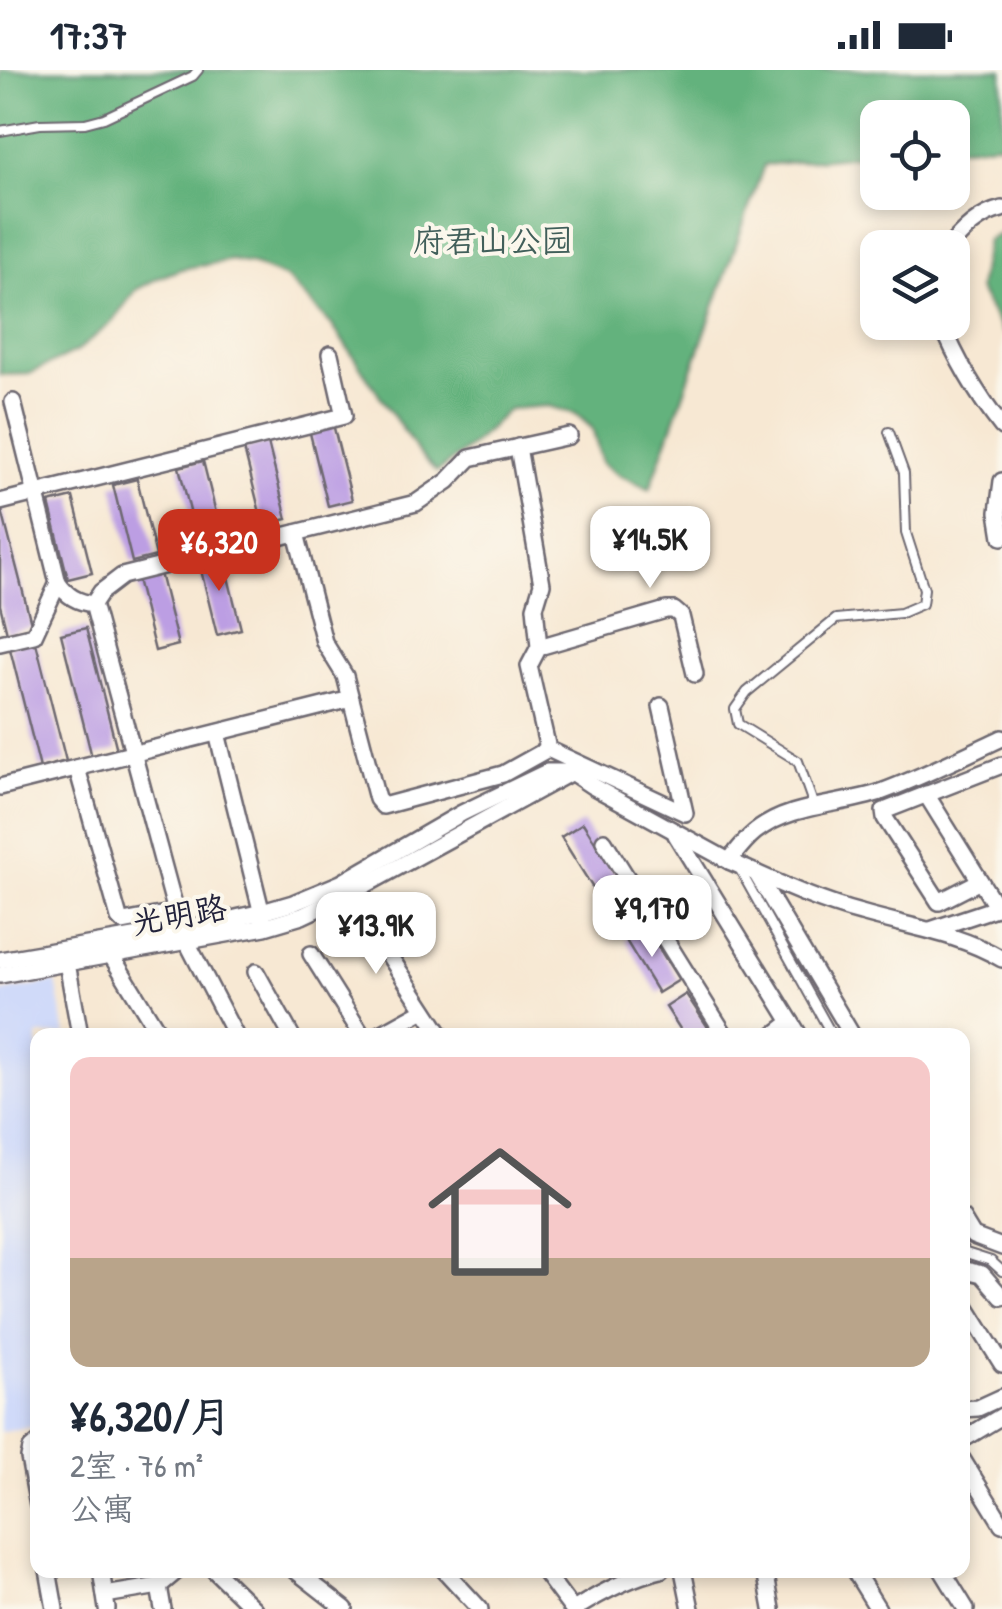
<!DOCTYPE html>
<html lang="zh">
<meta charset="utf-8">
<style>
body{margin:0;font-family:"Patrick Hand","LXGW WenKai TC",sans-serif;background:#f2f2f3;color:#1f2937;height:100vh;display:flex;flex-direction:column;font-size:38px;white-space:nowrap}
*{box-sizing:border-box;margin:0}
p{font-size:32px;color:#747a83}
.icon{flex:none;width:55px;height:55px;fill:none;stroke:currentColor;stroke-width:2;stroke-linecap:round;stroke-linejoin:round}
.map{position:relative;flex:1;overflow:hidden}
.panel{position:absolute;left:30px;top:958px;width:940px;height:550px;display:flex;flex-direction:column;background:#fff;border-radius:20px;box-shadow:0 5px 15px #0003}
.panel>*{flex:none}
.controls{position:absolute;left:860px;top:30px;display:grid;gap:20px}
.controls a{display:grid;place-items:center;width:110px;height:110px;border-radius:20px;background:#fff;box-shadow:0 5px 15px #0003;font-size:50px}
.price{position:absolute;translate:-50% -85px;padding:0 22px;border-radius:20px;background:#fff;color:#222;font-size:32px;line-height:65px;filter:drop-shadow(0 2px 5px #0008)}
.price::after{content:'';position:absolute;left:50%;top:60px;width:30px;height:22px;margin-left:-15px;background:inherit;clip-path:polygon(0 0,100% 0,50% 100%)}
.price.on{background:#c8321e;color:#fff}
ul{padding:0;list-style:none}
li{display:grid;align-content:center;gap:20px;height:530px;padding:0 40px}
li+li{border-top:2px solid #e0e1e3}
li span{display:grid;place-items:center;height:310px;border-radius:20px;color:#555}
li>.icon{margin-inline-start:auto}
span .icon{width:180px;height:180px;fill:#fffc;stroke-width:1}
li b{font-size:42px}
.status{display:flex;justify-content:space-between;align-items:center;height:70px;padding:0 50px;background:#fff;direction:ltr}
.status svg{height:28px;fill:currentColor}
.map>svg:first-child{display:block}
.built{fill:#d0daf9}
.forest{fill:#64b27d;stroke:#436a5c;stroke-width:2.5}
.building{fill:#bc9ee3}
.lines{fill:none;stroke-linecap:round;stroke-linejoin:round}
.lane-casing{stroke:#6d6770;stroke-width:12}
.street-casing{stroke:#6d6770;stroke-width:20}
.lane{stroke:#fff;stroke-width:8}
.street{stroke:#fff;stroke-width:15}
.labels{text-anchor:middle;stroke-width:8;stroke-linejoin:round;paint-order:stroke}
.park-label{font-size:32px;fill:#415f5a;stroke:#fbf7ec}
.street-label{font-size:32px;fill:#22223b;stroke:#fbf7ec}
</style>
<div class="status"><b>17:37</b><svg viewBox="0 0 49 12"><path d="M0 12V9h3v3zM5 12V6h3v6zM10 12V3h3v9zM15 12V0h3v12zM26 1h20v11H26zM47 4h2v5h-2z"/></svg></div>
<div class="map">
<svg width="1002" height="1539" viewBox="0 0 1002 1539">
<rect width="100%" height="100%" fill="#fbf7ec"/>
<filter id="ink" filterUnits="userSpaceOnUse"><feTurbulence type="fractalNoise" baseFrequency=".01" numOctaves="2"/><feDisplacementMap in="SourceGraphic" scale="20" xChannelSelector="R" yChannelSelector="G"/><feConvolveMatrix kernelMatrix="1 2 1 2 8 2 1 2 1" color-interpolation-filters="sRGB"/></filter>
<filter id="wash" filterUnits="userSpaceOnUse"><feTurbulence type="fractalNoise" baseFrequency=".0048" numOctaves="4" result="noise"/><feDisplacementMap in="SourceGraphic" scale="40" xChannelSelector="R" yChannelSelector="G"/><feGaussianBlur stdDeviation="2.25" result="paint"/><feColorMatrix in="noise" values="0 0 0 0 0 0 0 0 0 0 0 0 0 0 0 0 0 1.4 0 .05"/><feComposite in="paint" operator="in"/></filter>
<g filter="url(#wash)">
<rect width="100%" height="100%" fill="#f7e8d3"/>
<path class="built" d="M56 912 66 965H38L37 1356 0 1362V922Z"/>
<g class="forest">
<path d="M0 0H1002V73L953 78 952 48H878L877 84 764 95 650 419 619 405 602 393 592 358 576 344 548 336 509 339 473 374 437 402 420 385 332 255 286 208 251 194 232 190 181 199 158 208 136 220 111 253 77 281 29 304 0 305Z"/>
<path d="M1002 163V261L978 219 987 170Z"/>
</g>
<g id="blocks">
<g class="building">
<path d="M333 354 352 430 328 436 309 359Z"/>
<path d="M268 373 287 449 263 455 244 379Z"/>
<path d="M203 391 222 467 198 473 179 397Z"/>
<path d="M137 409 156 486 132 492 113 415Z"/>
<path d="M73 427 92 503 68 509 49 433Z"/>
<path d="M0 433 32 557 7 563 0 535Z"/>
<path d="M222 483 241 559 217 565 198 488Z"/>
<path d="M159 499 178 575 155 581 136 505Z"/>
<path d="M86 558 117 680 92 687 61 564Z"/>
<path d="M35 569 66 691 40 698 9 575Z"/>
<path d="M583 753 633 833 611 847 561 767Z"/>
<path d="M645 856 679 910 658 923 625 869Z"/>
<path d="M686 924 713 965H684L666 937Z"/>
</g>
</g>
</g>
<g filter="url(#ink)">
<use href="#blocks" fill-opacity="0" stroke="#6d6770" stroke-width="2.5"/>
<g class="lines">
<defs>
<g id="lane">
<path d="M0 61 40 54 85 53 104 48 193 6 198 0"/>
<path d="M814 736 798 691 738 654 735 639 747 622 836 549 901 543 922 534 924 519 906 463 904 403 889 362"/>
<path d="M739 798 832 965"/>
<path d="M962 1178 966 1183 991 1191 1002 1201"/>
</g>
<g id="street">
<path d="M948 178C963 161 979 144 1002 139"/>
<path d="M941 252C956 289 978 326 1002 357"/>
<path d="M13 332 58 513C67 526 77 532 93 534"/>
<path d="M518 377 542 514 535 537 539 577 529 596 548 679"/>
<path d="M1002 411 998 442 1002 467"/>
<path d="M0 432 344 346 330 284"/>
<path d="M296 463 324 572 345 606 377 729 383 736 503 704 548 679 685 743 661 636"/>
<path d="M0 573 34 565 58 513"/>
<path d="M539 577 666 540H674L681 546 695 604"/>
<path d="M217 663 263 848"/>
<path d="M77 698 119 848 123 852 176 842 93 534 101 522 122 506 416 433 448 411 470 388 569 366"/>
<path d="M0 717 351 629"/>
<path d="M926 724 997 838"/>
<path d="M676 765 799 965"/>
<path d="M604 771 725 965"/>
<path d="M729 791C772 810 815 831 861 843 909 857 958 863 1002 889"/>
<path d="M756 803 852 965"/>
<path d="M980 811 939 832 885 748 884 741 1002 695"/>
<path d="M349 824 441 965"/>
<path d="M930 860 1002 836"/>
<path d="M187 872 235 965"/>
<path d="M311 884 362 965"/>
<path d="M111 885 160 965"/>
<path d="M0 890 210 854 262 842 293 833 341 813 462 743 547 702H571L592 716 729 791C737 781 745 770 755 762 790 734 840 736 881 722 922 707 962 687 1002 668"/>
<path d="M67 893 80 965"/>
<path d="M256 902 291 965"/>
<path d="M0 905 265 857 302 846 349 824 568 704"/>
<path d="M379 965 424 940"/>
<path d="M774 965 791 952"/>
<path d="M962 1148 973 1166 1002 1177"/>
<path d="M962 1199 982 1204 1002 1227"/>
<path d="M962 1230 1002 1294"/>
<path d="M962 1339 978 1338 1002 1327"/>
<path d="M962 1370 1002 1346"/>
<path d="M38 1373 31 1379 29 1388 38 1436"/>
<path d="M962 1389 1002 1454"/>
<path d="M48 1500 55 1539"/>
<path d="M101 1500 107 1539"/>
<path d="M214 1500 254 1539"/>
<path d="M295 1500 345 1539"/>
<path d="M444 1500 480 1539"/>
<path d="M543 1500 572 1539"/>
<path d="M683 1500 691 1539"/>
<path d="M765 1500 772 1539"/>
<path d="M854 1500 878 1539"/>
<path d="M942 1500 966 1539"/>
<path d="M159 1516 163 1539"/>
<path d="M105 1525 159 1516 178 1500"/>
<path d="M575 1539C602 1522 630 1507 661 1500"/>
</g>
</defs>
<use href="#lane" class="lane-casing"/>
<use href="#street" class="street-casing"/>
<use href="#lane" class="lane"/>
<use href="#street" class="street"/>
</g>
</g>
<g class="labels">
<g class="park-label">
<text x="493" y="182">府君山公园</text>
</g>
<g class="street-label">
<text transform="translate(179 845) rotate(-10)" y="11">光明路</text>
</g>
</g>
</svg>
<div class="controls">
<a><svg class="icon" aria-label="locate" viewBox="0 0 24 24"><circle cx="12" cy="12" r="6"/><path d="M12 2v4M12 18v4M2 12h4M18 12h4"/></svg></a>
<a><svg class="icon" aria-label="layers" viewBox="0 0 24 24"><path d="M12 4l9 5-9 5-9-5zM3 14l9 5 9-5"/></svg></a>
</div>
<b class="price" style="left:650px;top:521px">¥14.5K</b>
<b class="price on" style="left:219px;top:524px">¥6,320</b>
<b class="price" style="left:652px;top:890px">¥9,170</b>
<b class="price" style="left:376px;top:907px">¥13.9K</b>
<section class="panel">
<ul>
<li><span style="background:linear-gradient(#f6c9c9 65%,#b9a48a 0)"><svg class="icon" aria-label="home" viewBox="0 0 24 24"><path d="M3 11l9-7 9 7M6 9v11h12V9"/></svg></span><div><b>¥6,320/月</b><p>2室 · 76 m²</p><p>公寓</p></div></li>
</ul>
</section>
</div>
